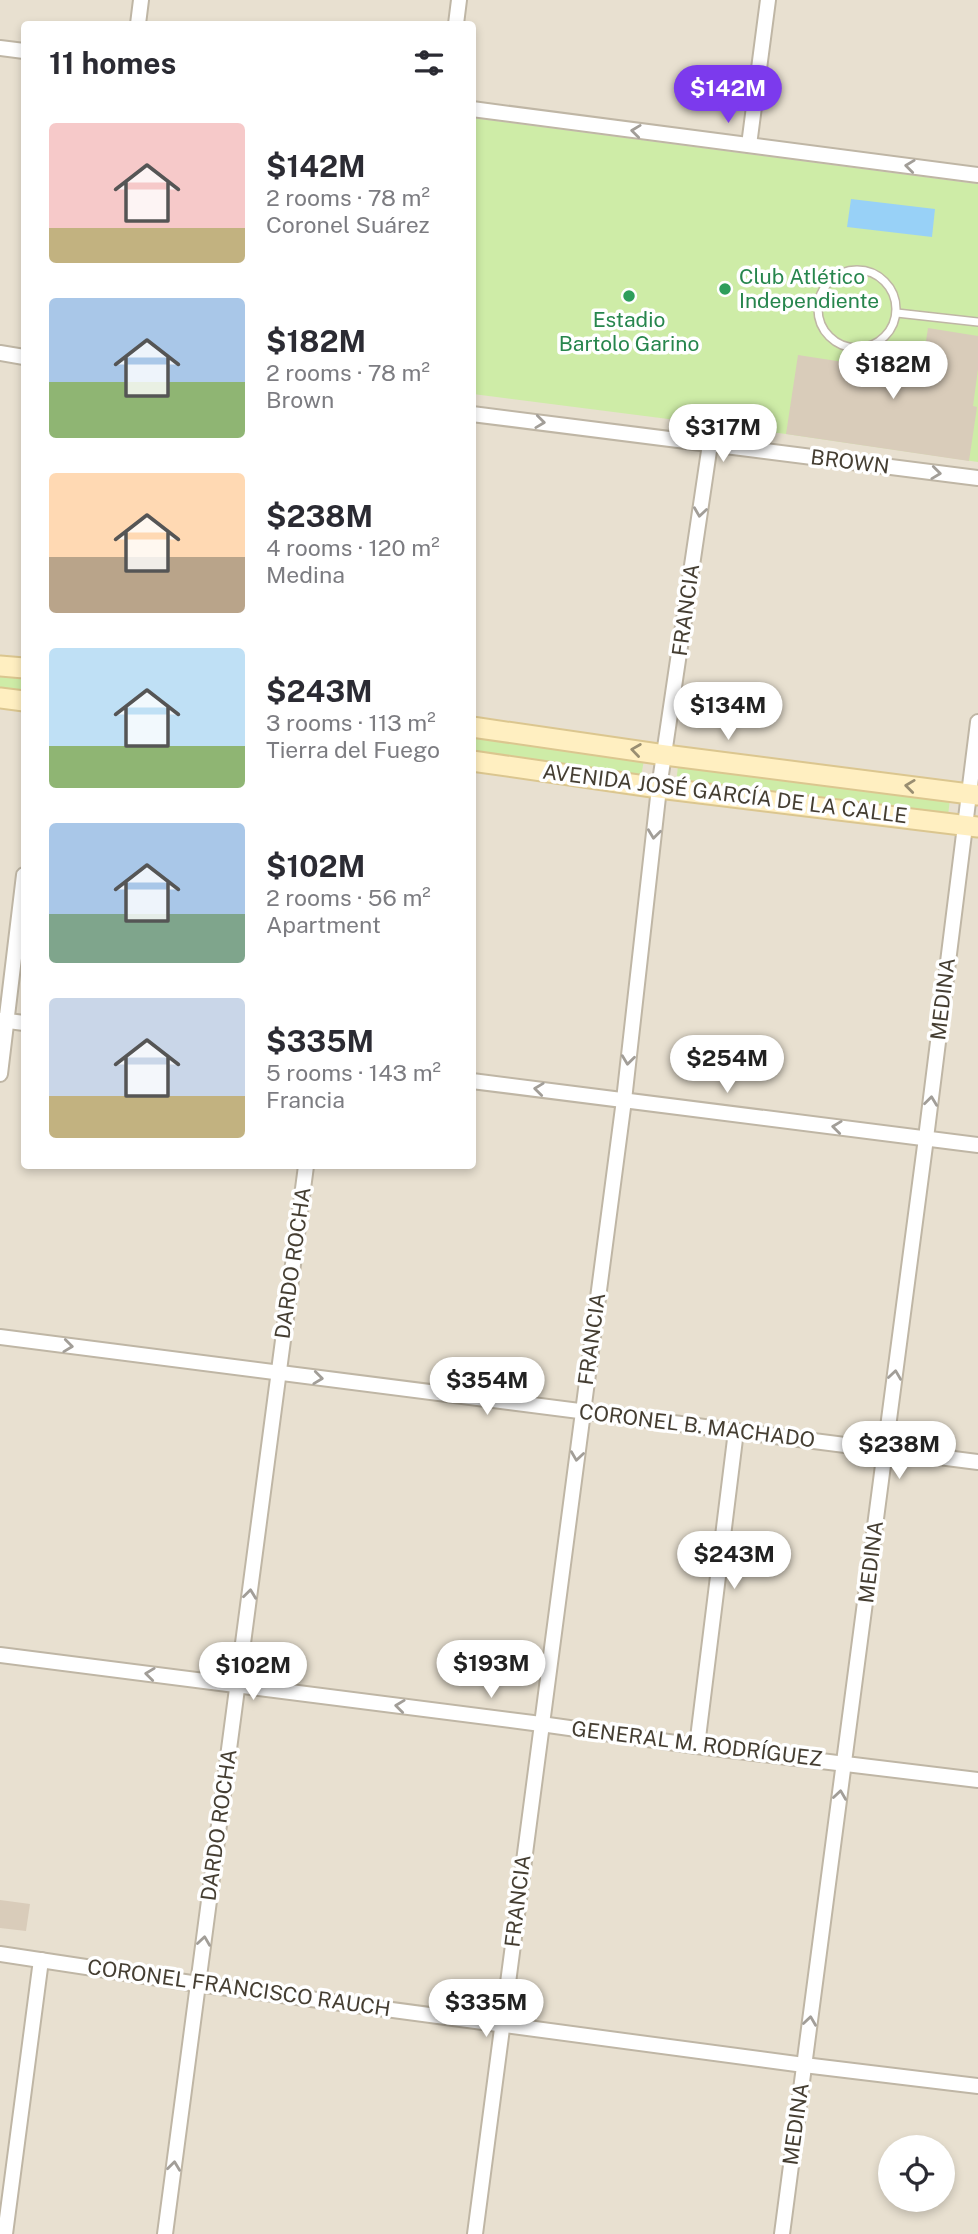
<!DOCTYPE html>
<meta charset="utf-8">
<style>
body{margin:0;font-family:"Public Sans",sans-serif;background:#f7f7f7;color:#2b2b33;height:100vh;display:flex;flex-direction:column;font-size:26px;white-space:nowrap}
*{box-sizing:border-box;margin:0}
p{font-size:23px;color:#7c7c81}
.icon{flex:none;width:38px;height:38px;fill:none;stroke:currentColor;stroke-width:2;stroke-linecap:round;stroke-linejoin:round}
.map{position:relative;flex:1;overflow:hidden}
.side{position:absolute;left:21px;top:21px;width:455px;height:1148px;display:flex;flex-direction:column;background:#fff;border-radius:7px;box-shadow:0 4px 10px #0003}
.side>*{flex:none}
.buttons{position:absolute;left:878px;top:2135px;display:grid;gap:14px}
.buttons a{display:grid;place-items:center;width:77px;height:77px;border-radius:50%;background:#fff;box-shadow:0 4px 10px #0003;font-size:35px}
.price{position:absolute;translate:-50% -60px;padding:0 16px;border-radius:24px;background:#fff;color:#222;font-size:23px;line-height:46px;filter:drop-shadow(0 2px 4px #0008)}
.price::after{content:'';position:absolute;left:50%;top:42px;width:21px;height:16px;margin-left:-10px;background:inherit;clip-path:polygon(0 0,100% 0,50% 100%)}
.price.on{background:#7c3aed;color:#fff}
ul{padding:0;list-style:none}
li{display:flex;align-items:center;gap:21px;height:175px;padding:0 28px}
li span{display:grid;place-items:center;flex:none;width:196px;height:140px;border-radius:7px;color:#555}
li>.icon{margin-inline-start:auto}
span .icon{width:84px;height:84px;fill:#fffc;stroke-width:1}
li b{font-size:30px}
h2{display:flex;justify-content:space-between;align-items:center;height:84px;padding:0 28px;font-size:30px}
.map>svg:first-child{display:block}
.residential{fill:#e8e0d0;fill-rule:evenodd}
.green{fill:#ceeca7}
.water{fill:#98d1f7}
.building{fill:#d9ccba}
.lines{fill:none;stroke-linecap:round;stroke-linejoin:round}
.service-casing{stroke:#bfb6a5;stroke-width:10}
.minor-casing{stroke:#bfb6a5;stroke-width:18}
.secondary-casing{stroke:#dbc68f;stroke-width:23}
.service{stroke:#fff;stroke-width:7}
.minor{stroke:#fff;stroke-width:14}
.secondary{stroke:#ffefc1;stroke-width:19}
.oneway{stroke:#a29e98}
.oneway2{stroke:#998e72}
.leisure-dot{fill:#2e9e5b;stroke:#fff;stroke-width:2.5}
.labels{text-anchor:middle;stroke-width:7;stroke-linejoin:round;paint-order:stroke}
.leisure-label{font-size:21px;fill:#27864d;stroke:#fff;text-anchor:start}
.street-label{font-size:21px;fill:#453e32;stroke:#fff}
</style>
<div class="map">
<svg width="978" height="2234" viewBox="0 0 978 2234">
<rect width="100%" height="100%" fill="#f3eee3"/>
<path class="residential" d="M0 0H978V2234H0ZM24 24H472V1166H24ZM891 2147H943V2200H891Z"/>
<g class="green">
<path d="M473 118 978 184V462L786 434 473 394Z"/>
<path d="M0 675 24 678V695L0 692Z"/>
<path d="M473 736 644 760 641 777 473 753Z"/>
<path d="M678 766 950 799 948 816 676 783Z"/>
</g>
<path class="water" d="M851 199 935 209 932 237 847 227Z"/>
<g class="building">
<path d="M928 328 978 336V369L973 406 977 407 969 461 786 434 798 355 921 374Z"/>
<path d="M0 1900 30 1904 26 1931 0 1928Z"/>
</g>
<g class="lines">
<defs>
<g id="service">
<circle cx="857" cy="309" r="39"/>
<path d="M897 313 978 322"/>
</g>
<g id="minor">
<path d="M138 24 141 0"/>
<path d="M456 24 459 0"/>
<path d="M0 48 24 51"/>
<path d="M472 109 978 175"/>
<path d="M749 145 768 0"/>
<path d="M0 353 24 357"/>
<path d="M472 414 978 478"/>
<path d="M0 1020 24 1023"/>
<path d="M0 1074 24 875"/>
<path d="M472 1081 978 1145"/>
<path d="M0 1337 978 1462"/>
<path d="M0 1655 541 1724 697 1746 978 1780"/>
<path d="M697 1746 736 1431"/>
<path d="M0 1954 198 1984 804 2065 978 2086"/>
<path d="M5 2234 41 1960"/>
<path d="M165 2234 306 1166"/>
<path d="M475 2234 624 1100 659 788 710 444"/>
<path d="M782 2234 926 1138 978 722"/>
</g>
<g id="secondary">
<path d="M0 666 24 668"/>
<path d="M0 698 24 701"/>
<path d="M472 727 665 755 978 795"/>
<path d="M472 761 659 788 978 827"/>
</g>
</defs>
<use href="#service" class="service-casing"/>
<use href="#minor" class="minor-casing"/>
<use href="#secondary" class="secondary-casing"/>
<use href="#service" class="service"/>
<use href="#minor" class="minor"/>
<use href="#secondary" class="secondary"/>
</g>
<defs><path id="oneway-chevron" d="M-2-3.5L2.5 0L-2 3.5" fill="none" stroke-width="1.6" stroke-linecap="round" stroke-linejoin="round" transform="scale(1.75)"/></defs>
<g class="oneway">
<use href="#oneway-chevron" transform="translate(636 131) rotate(-173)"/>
<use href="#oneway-chevron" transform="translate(910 166) rotate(-173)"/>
<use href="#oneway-chevron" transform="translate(540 422) rotate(7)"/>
<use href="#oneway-chevron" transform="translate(936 473) rotate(7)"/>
<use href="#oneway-chevron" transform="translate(700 512) rotate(98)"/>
<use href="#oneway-chevron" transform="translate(654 834) rotate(97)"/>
<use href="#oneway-chevron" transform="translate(628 1060) rotate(97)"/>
<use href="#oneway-chevron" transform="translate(539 1089) rotate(-173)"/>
<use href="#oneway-chevron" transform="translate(931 1101) rotate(-83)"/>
<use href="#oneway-chevron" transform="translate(837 1127) rotate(-173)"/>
<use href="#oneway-chevron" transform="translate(68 1346) rotate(7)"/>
<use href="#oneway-chevron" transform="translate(895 1375) rotate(-82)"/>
<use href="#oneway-chevron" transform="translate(318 1378) rotate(7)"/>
<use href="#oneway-chevron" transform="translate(577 1456) rotate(98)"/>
<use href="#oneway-chevron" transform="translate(250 1594) rotate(-83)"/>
<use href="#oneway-chevron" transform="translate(150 1674) rotate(-173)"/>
<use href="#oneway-chevron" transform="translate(400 1706) rotate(-173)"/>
<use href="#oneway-chevron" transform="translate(840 1795) rotate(-82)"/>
<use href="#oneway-chevron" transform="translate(204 1941) rotate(-82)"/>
<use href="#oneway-chevron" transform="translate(810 2021) rotate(-82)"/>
<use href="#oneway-chevron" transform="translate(174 2166) rotate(-83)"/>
</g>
<g class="oneway2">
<use href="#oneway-chevron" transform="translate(636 750) rotate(-172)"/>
<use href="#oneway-chevron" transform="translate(910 786) rotate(-173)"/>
</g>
<g class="leisure-dot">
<circle cx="725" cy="289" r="7"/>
<circle cx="629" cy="296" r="7"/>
</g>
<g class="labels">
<g class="leisure-label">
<text x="739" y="284">Club Atlético<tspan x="739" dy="24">Independiente</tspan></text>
<text x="629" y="327" text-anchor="middle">Estadio<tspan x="629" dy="24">Bartolo Garino</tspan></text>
</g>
<g class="street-label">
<text transform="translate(850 462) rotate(7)" y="7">BROWN</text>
<text transform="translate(686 610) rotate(-82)" y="7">FRANCIA</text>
<text transform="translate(725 794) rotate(7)" y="7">AVENIDA JOSÉ GARCÍA DE LA CALLE</text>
<text transform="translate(943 999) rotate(-83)" y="7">MEDINA</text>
<text transform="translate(293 1263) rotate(-82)" y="7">DARDO ROCHA</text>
<text transform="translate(592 1339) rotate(-82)" y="7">FRANCIA</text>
<text transform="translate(697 1426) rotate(7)" y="7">CORONEL B. MACHADO</text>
<text transform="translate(871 1562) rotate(-83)" y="7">MEDINA</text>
<text transform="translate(697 1744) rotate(7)" y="7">GENERAL M. RODRÍGUEZ</text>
<text transform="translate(219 1825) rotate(-82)" y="7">DARDO ROCHA</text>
<text transform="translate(518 1901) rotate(-83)" y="7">FRANCIA</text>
<text transform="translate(239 1988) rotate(8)" y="7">CORONEL FRANCISCO RAUCH</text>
<text transform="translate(796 2124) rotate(-82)" y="7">MEDINA</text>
</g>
</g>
</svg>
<div class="buttons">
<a><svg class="icon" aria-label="locate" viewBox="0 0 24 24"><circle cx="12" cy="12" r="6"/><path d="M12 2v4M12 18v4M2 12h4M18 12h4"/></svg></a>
</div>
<b class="price on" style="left:728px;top:125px">$142M</b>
<b class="price" style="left:893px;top:401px">$182M</b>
<b class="price" style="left:723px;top:464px">$317M</b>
<b class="price" style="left:728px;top:742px">$134M</b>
<b class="price" style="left:727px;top:1095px">$254M</b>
<b class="price" style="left:487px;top:1417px">$354M</b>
<b class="price" style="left:899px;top:1481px">$238M</b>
<b class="price" style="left:734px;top:1591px">$243M</b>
<b class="price" style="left:491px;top:1700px">$193M</b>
<b class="price" style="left:253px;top:1702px">$102M</b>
<b class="price" style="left:486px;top:2039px">$335M</b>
<section class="side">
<h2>11 homes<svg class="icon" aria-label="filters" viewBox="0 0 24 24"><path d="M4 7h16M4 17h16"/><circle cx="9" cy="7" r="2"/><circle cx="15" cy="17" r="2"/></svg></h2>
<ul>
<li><span style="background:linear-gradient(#f6c9c9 75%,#c2b280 0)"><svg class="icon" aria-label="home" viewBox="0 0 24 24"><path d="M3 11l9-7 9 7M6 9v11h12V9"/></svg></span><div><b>$142M</b><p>2 rooms · 78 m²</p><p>Coronel Suárez</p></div></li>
<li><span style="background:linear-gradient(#a9c7e8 60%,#8fb573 0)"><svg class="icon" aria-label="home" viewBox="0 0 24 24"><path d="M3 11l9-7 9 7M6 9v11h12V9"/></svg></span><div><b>$182M</b><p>2 rooms · 78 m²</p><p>Brown</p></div></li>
<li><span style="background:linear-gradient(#ffd9b3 60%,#b9a48a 0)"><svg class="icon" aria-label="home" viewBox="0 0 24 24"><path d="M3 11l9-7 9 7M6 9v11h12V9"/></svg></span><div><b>$238M</b><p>4 rooms · 120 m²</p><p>Medina</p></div></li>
<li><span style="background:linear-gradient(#bfe0f5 70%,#8fb573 0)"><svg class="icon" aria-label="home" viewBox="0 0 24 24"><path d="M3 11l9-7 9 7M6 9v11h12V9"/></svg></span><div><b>$243M</b><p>3 rooms · 113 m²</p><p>Tierra del Fuego</p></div></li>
<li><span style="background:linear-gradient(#a9c7e8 65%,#7fa58c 0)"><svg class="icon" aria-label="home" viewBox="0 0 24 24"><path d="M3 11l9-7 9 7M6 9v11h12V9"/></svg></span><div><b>$102M</b><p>2 rooms · 56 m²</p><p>Apartment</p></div></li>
<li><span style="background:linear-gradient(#c9d6e8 70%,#c2b280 0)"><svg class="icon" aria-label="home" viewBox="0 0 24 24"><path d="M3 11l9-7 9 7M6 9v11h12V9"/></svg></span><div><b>$335M</b><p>5 rooms · 143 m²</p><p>Francia</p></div></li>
</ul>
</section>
</div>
